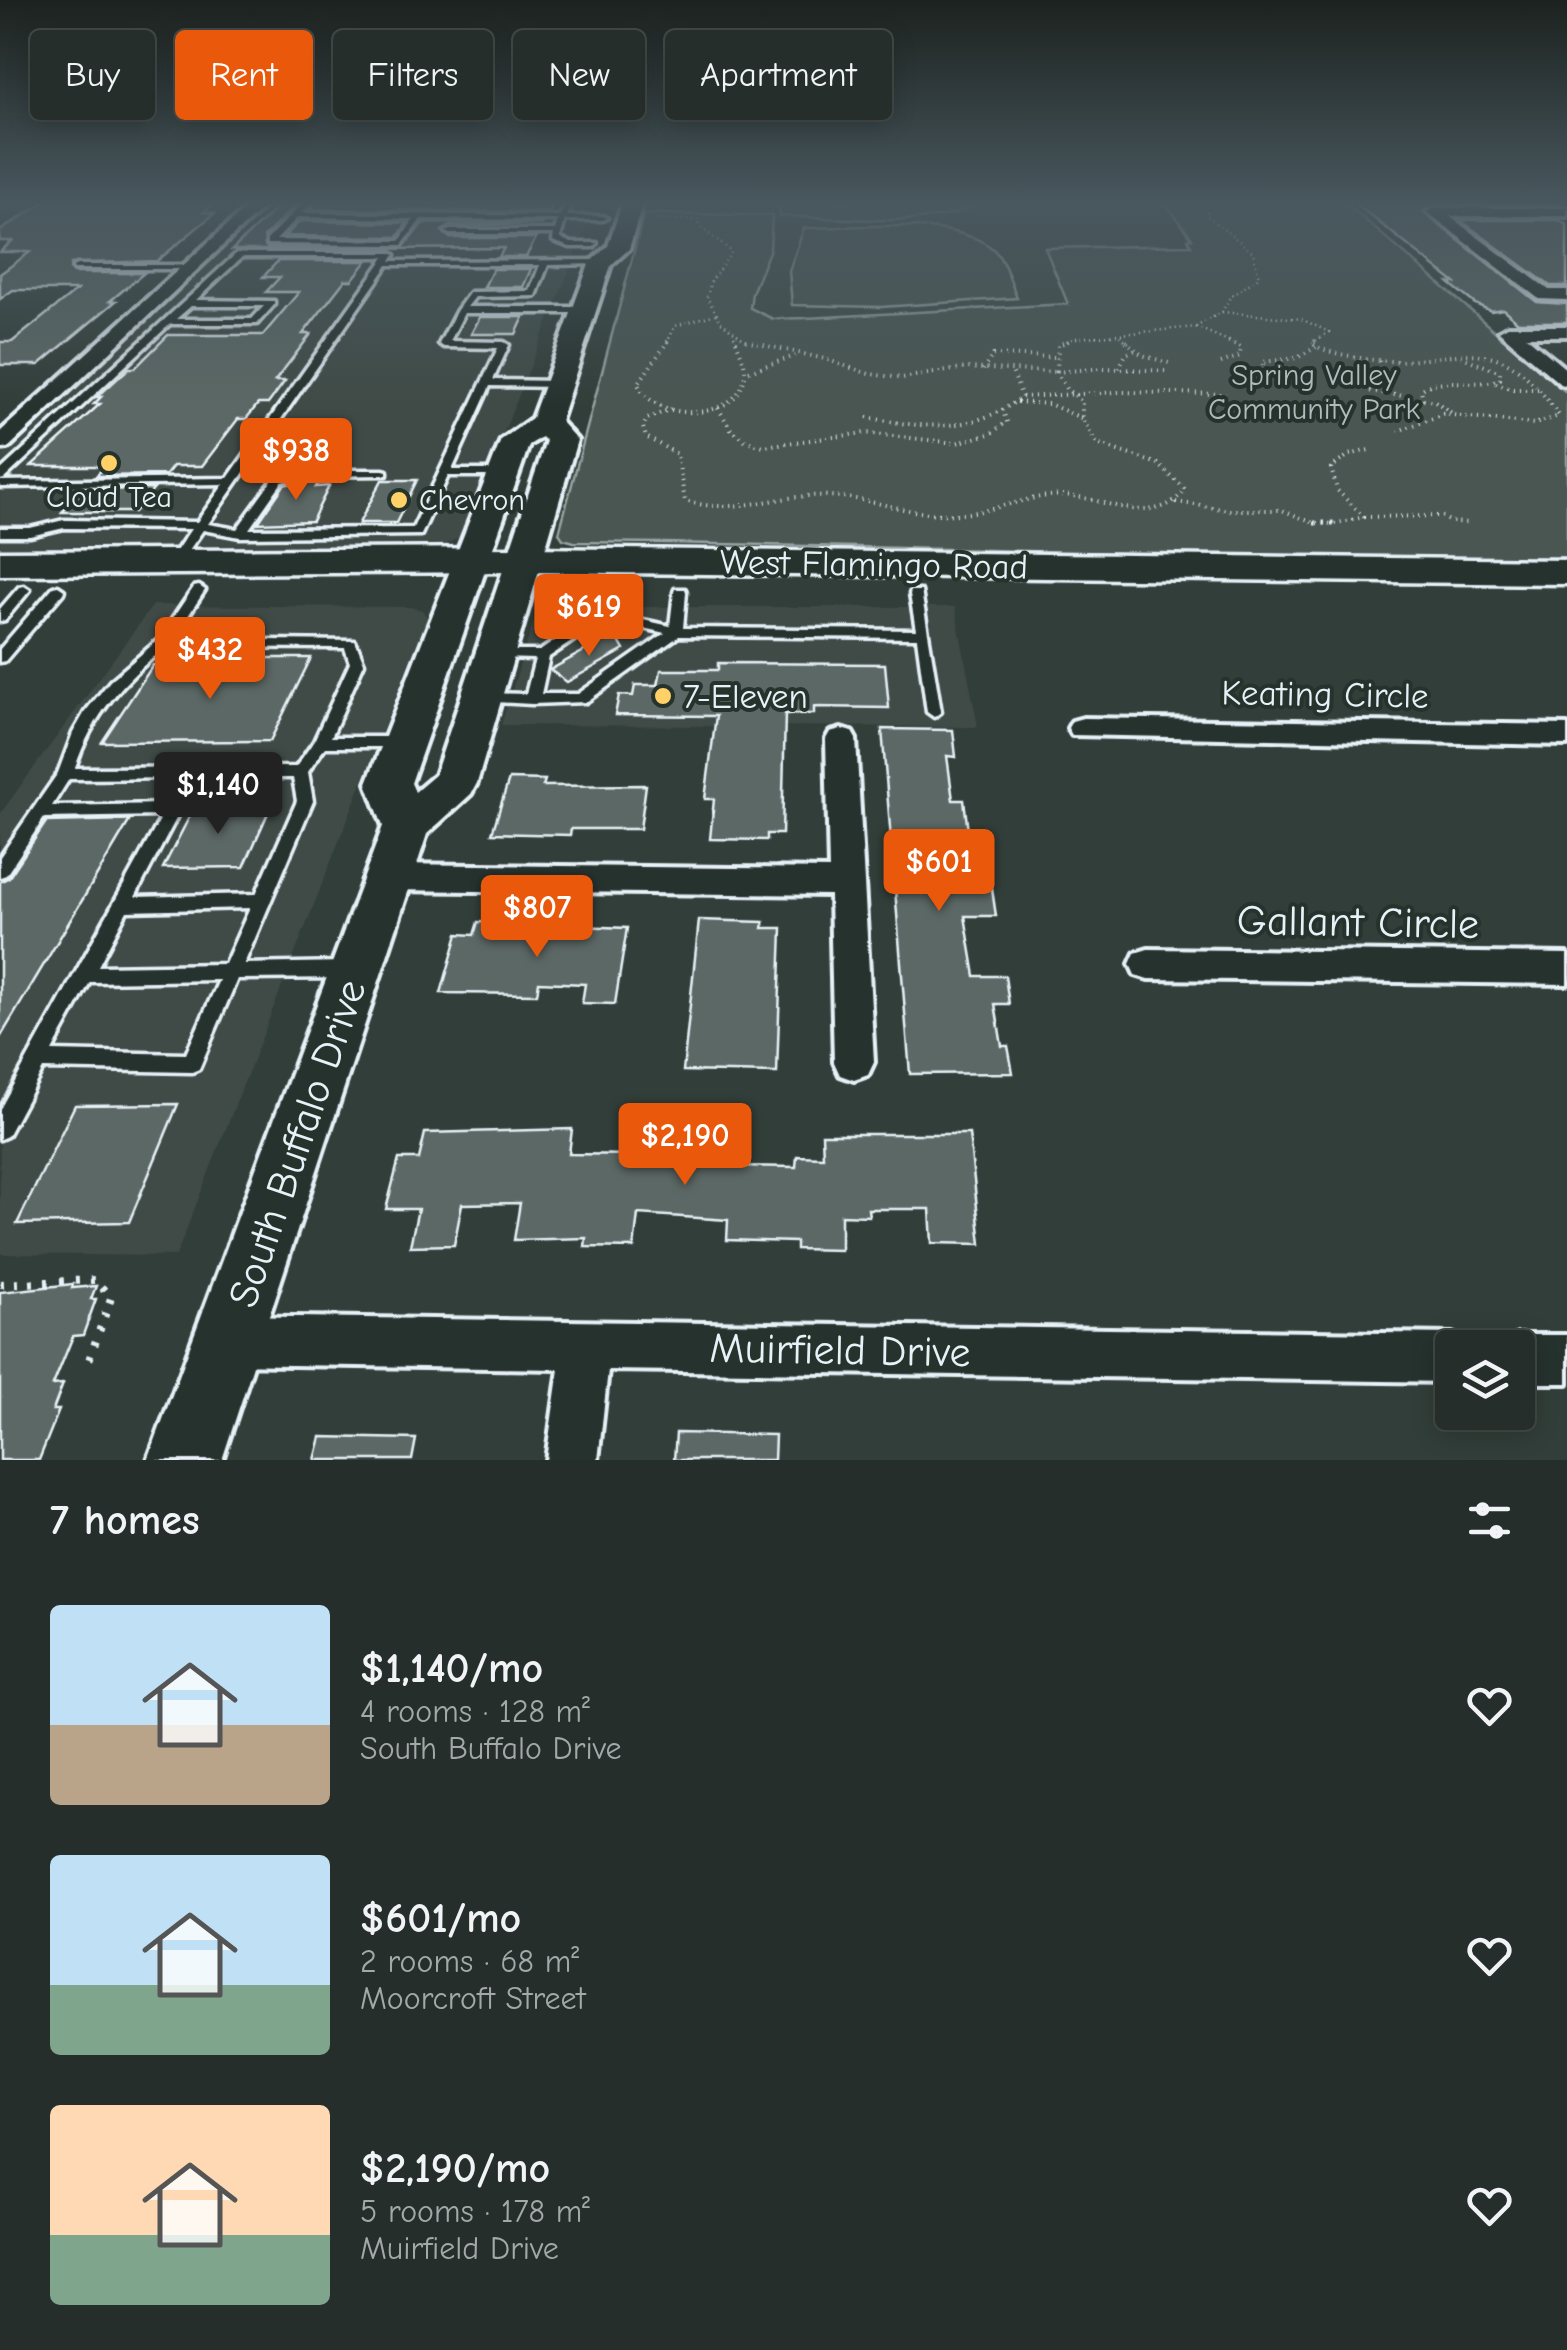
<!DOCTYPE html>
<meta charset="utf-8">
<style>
body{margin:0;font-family:"Comic Neue",sans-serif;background:#323a37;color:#f1f3f6;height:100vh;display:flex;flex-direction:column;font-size:38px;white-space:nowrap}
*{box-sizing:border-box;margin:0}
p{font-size:32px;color:#a4a8a9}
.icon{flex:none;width:55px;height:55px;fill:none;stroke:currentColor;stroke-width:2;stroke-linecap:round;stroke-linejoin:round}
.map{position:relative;height:1460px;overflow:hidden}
.drawer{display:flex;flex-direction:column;background:#262e2b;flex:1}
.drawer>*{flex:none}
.top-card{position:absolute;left:30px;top:30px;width:1000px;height:90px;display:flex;gap:20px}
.buttons{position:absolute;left:1435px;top:1330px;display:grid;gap:20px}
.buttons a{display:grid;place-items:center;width:100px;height:100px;border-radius:10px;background:#262e2b;box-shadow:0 5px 25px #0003,0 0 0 2px #424a47;font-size:50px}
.price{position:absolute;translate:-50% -85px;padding:0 22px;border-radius:10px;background:#ea580c;color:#fff;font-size:32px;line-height:65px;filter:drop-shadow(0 2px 5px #0008)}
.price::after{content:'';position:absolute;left:50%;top:60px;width:30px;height:22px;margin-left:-15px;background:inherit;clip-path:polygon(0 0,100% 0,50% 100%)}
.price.active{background:#222;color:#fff}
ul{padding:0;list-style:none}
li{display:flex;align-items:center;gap:30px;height:250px;padding:0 50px}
li span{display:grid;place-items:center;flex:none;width:280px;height:200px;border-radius:10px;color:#555}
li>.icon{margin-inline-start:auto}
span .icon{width:120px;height:120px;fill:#fffc;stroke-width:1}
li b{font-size:42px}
h2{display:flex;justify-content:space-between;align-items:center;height:120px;padding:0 50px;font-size:42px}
.chip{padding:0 35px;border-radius:10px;background:#262e2b;box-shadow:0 5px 25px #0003,0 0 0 2px #424a47;font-size:35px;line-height:90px}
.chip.active{background:#ea580c;color:#fff}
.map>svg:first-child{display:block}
.built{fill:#3f4b46}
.green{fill:#495651;stroke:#98a4a4;stroke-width:2.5}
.building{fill:#5c6865;stroke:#e8f1f8;stroke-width:2.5}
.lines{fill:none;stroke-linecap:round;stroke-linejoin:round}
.lane-casing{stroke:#e8f1f8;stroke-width:7}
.street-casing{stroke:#e8f1f8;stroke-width:8}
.secondary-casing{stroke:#e8f1f8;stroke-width:8}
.primary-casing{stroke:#e8f1f8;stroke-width:7}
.path-far3{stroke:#e8f1f8;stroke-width:2.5;stroke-dasharray:1 4;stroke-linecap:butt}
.path-far2{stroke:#e8f1f8;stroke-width:4;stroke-dasharray:1 5;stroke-linecap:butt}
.path-far1{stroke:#e8f1f8;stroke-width:5;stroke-dasharray:2.5 6;stroke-linecap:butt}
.path{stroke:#e8f1f8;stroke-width:8;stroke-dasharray:4 11;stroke-linecap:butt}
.lane{fill:#26332d;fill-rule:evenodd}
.street{fill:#26332d;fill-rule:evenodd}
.secondary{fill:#26332d;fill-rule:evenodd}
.primary{fill:#26332d;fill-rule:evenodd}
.poi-dot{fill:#ffd166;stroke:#26332d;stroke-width:4}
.labels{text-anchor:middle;stroke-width:8;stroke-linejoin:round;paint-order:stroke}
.far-park-label{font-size:30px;fill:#b0bbbe;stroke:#26332d}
.far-poi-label{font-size:30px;fill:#e8f1f8;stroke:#26332d}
.street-label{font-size:35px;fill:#e8f1f8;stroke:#26332d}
.poi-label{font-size:35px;fill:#e8f1f8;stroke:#26332d;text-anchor:start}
.near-street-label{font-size:42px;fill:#e8f1f8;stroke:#26332d}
</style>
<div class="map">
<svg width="1567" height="1460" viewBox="0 0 1567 1460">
<rect width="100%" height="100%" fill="#323e39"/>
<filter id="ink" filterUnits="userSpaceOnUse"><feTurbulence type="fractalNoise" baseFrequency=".01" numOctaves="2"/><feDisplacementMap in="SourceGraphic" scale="20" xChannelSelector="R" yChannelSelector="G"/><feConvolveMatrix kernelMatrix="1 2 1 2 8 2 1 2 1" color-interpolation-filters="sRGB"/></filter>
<g filter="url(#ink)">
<g class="built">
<path d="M273 201H597L462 536 435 550 0 552V457Z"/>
<path d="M648 201H1164L1193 239 1189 240 1199 255 1095 304 773 319 750 309 772 215 644 214Z"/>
<path d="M153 605 410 607 422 610 427 617 176 1256 0 1254V814Z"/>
<path d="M551 607H955L978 727 501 725 536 614Z"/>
</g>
<g class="green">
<path d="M779 201H982C942 232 831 216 780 216Z"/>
<path d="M1164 201H1343L1567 393V557C1484 561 1400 556 1317 556 1069 554 822 544 574 542L563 539 559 533 644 214 772 215 770 249 752 293 750 308 773 319 806 318 1068 304 1045 248 1191 245 1188 239 1192 238Z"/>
<path d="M804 228C849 228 959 216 994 250 1005 261 1011 283 1017 298L881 307 792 305 789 271Z"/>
</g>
<g class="building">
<path d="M46 201H217L204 212 215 213 157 261 71 264 70 269 74 273H144L110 301H116L39 365H0V342H12L77 290H13L0 299V274L30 252H0L12 241H0V231Z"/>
<path d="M284 201H299L264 237 267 248 402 249 423 223 543 224 450 226 442 231 450 238H536L526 257H499L504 248 232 250Z"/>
<path d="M317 201H554L549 212 310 209Z"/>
<path d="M1352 201H1529L1534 204H1434L1423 212 1537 302 1567 304V322H1518L1503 309 1491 311 1475 304 1449 283H1455Z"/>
<path d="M1460 220H1558L1567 225V286H1550Z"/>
<path d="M300 221 407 223 398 237 285 236Z"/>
<path d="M278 261H367L352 280H345L303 334H311L275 381H285L268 404H258L246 419H238L202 466H173L166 475 96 476 105 466H31L100 404H94L101 397H97L129 368H135L168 335H263L299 292H266L280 277H263Z"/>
<path d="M493 269H531L523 287H484Z"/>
<path d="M480 317H524L516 334H471Z"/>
<path d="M382 480H417L396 523H359Z"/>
<path d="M296 482H319L316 487 329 486 312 521 258 523 284 485Z"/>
<path d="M154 489 134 512H62L83 490Z"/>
<path d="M615 634 624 650 567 682 550 670Z"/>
<path d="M264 658H311L270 741 102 742 153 665 260 664Z"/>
<path d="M718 663 885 664 889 708 814 707V714H785L782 834H767V840L710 839 714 799H705L716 716 615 715 619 695 633 696 635 685H658L661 670H718Z"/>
<path d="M882 729 953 730 956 757 947 756 953 800H964L968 831H955L962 881 991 882 996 916H965L975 976H1005L1009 1004H995L1002 1046H1008L1013 1073 910 1074Z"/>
<path d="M509 779 545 780 543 786 646 785 640 829H571L570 835 492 833Z"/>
<path d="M195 806H271L244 867 163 868Z"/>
<path d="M130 820 0 1038V882L9 877 46 822Z"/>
<path d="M699 920 764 922 763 928H782L777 1073 683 1071Z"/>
<path d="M478 922 627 928 615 1004 582 1003 585 984 539 982 537 994 441 993 458 934 474 935Z"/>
<path d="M178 1104 129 1222 17 1224 75 1105Z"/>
<path d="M572 1129 569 1154 634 1155 636 1140H676L673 1165 796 1167 797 1156 823 1157 822 1134H969L981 1244 932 1243 930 1209H868L869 1216 841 1215V1250L796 1249V1242L727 1240 728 1220 638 1214 634 1248 585 1247 586 1238 514 1240 520 1203 462 1204 454 1245 410 1246 418 1209H386L399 1159H419L425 1133Z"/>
<path d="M73 1284 72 1288 96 1286 91 1299H96L83 1335 73 1336 53 1385 63 1384 53 1410H59L39 1460H0V1292Z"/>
<path d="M676 1433 775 1435 774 1460H674Z"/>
<path d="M321 1437 416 1439 412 1460H315Z"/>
</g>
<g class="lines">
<defs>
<g id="lane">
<path d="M305 201H313L302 213 560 216 567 201H574L567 216H603L607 218 603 220H565L560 238 571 243H597L594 247H570L553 241 554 234H450L446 232 450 230H555L558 220 421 219 402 245 267 244V240ZM298 217 414 219 400 241 276 240Z"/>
<path d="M237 253H391L395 255 391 261 601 260 605 262 601 264 548 265 536 296 475 297 467 307H584L588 310 584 313H464L450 341 504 342 509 345 493 380 559 381 564 384 559 387 490 386 452 470H503L509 473 503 476H448L421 535 240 537 203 530 180 563 176 564 170 560 191 529 64 528 30 536H0V528H30L64 520 197 522 224 484 0 487V481L228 478 385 257H242L196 300 274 301V305L257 324H170L4 479 0 480V471ZM388 265H540L530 291 470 292 457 310 439 344 444 347 498 348 413 528 249 529 282 482 305 476 387 475V471L383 470H305L274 478 237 529 208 524ZM191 306H264L252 319H176Z"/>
<path d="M77 265H188L192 267 188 269H74L73 267Z"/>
<path d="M24 586 30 590 5 620 0 621V609L19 587Z"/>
<path d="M58 586 64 590 63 593 5 661 0 662V649L53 587Z"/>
<path d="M199 586 205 590 173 639 355 641 364 663 331 737H402L410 742 402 747H325L308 772 313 801 244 964 346 962 353 965 355 970 353 975 346 978 237 979 199 1069 192 1072 43 1069 7 1136 0 1139V1109L162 816 44 818 6 875 0 877V857L58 773 73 733 85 712 110 681 158 640 194 587ZM166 647 345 648 350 663 314 741 296 767 75 768C92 716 123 680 166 647ZM188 778 168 804 52 806 69 779ZM205 778H293L297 801 256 894 135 897 179 813ZM250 908 225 964 98 966 127 911ZM219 980 186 1054 52 1051 90 982Z"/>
<path d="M611 588 617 592 612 620H643L670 626 674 592 675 589H685L686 592 683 628 916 630 910 594 911 591H921L941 712 934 717 927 712 917 638 679 636 586 702 532 704 478 701 476 698 478 695 483 693 526 694 535 659 497 658 492 657 490 654 492 651H540L584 621 598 620 605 592ZM592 628H643L665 633 578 694H541L549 657Z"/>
</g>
<g id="street">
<path d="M254 201H270L8 448 0 449V432Z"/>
<path d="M1567 208V216H1449L1549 290H1567V300L1539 299 1427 212 1434 208Z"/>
<path d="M1567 326V336H1526L1567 370V386L1560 384 1499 331 1508 326Z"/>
<path d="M1083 718 1567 725V745L1072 735 1068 728 1072 721Z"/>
<path d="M841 729 852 732 856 739 874 1062 868 1075 854 1080 840 1075 834 1062 830 895 388 890 376 886 371 877 376 868 388 864 829 869 826 739 830 732Z"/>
<path d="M1148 949 1567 954V984L1148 979 1135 975 1130 964 1135 953Z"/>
<path d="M227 1316 1452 1334 1469 1341 1472 1348H1452V1382L608 1370 598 1460H546L559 1369 227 1364 210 1357 203 1340 210 1323Z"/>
<path d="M1518 1335H1567V1383H1518V1348H1498L1501 1342Z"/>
</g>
<path id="secondary" d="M623 201H643L629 249 611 265 560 421 577 440 477 783 471 794 427 834 222 1460H148L383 826 367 783 501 440 532 418 590 262 608 246ZM542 437 546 441 435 775 415 792 411 783 529 445Z"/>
<path id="primary" d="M527 548 1567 560V584L527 572 0 575V551Z"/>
</defs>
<use href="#lane" class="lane-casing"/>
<use href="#street" class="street-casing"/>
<use href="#secondary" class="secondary-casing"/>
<use href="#primary" class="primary-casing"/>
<g class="path-far3">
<path d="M647 219 698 220 700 227 732 252 711 281 707 297 721 322 749 343"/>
<path d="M1222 312 1301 319 1329 332 1312 343"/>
<path d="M1196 327 1233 343"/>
<path d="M734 336 737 343"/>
<path d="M1120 336 1129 343"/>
<path d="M667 343 675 326 716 314"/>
<path d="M1062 343 1076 338 1196 327 1222 312 1230 297 1259 277 1253 252 1207 216V201"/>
</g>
<g class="path-far2">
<path d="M668 341 638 384C655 425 745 422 745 371 745 361 739 350 736 341"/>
<path d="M746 341 825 359 869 374 902 378 966 368 1057 372 1058 345 1069 341"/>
<path d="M1126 341 1142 355 1169 363"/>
<path d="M1315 341 1312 343C1323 352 1341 354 1355 357 1455 377 1487 310 1559 416L1535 424 1443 414 1398 431"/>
<path d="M1379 361 1381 370 1373 380 1364 383 1369 391 1435 401 1453 414"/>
<path d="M1221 363 1240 356 1241 347 1227 341"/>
<path d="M1119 368 1126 354 1136 350"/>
<path d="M983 370 993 355 1055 357"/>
<path d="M749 371 795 356"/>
<path d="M1252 377 1264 369 1262 362 1297 358 1316 347"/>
<path d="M1496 383 1513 389H1541"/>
<path d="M1022 397 1119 392 1226 394"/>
<path d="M1423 399 1421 390C1441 374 1475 389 1500 379V372L1462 357"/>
<path d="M1017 402 1049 404 1081 418"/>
<path d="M718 408 731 429 746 441 764 446 865 433 956 443 990 434 1007 422 1004 414"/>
<path d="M671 409 647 419 643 427 646 437 677 454 685 501C740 516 776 493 829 496 873 498 914 517 958 514 1000 512 1038 489 1079 497 1116 504 1159 526 1185 489L1158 464 1097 444 1082 418V401L1066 389 1057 372 1104 368 1166 371"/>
<path d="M867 417C923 429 975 433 1022 397L1012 371"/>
<path d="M1176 502 1229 510H1282L1314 523 1334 524 1364 517 1441 516 1451 522 1470 523"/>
<path d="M1364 517 1337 490 1331 468 1349 455 1369 450"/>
</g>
<path class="path-far1" d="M1314 523H1339"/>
<path class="path" d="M0 1284 95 1280 111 1298 88 1363"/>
<use href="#lane" class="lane"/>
<use href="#street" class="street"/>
<use href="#secondary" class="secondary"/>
<use href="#primary" class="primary"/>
</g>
</g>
<linearGradient id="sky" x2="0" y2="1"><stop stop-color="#1c221f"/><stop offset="0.5" stop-color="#49585f"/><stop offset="1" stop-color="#49585f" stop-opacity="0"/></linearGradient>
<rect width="1567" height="406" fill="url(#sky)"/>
<g class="poi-dot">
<circle cx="109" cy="463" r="10"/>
<circle cx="399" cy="500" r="10"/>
<circle cx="663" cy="696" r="10"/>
</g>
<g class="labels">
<g class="far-park-label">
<text x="1314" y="385">Spring Valley<tspan x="1314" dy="34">Community Park</tspan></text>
</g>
<g class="far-poi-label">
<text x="109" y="507">Cloud Tea</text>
<text x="419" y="510" text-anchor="start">Chevron</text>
</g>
<g class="street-label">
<text transform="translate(874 564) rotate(1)" y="12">West Flamingo Road</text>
<text transform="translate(1325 694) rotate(1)" y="12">Keating Circle</text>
</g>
<g class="poi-label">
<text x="683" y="708">7-Eleven</text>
</g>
<g class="near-street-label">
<text transform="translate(1358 921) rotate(1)" y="15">Gallant Circle</text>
<text transform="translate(296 1143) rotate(-71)" y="15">South Buffalo Drive</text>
<text transform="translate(840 1349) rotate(1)" y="15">Muirfield Drive</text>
</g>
</g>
</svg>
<div class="buttons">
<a><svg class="icon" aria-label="layers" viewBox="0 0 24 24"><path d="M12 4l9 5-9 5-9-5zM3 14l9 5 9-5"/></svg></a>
</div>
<b class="price" style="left:296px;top:503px">$938</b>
<b class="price" style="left:589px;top:659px">$619</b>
<b class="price" style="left:210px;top:702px">$432</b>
<b class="price active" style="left:218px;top:837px">$1,140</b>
<b class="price" style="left:939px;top:914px">$601</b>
<b class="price" style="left:537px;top:960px">$807</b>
<b class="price" style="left:685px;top:1188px">$2,190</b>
<div class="top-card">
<a class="chip">Buy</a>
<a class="chip active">Rent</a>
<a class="chip">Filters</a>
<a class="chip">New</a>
<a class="chip">Apartment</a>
</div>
</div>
<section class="drawer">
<h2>7 homes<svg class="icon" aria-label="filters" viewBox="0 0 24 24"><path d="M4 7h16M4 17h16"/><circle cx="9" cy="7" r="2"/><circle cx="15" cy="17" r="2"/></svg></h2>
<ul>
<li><span style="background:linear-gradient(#bfe0f5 60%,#b9a48a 0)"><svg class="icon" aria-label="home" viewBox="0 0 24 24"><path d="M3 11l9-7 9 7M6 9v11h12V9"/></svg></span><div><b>$1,140/mo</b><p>4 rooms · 128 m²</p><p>South Buffalo Drive</p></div><svg class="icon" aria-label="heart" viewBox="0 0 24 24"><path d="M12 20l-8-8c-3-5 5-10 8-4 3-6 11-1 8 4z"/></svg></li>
<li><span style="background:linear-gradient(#bfe0f5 65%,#7fa58c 0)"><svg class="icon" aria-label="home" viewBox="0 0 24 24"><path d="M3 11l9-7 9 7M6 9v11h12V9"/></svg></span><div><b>$601/mo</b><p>2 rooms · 68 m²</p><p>Moorcroft Street</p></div><svg class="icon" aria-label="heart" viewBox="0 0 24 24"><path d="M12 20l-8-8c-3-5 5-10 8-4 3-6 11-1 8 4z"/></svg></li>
<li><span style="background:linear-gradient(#ffd9b3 65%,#7fa58c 0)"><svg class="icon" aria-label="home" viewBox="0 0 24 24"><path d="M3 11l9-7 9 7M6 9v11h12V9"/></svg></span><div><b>$2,190/mo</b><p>5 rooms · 178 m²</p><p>Muirfield Drive</p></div><svg class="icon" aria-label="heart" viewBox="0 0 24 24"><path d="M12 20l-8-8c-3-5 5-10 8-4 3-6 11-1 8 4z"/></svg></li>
</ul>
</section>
